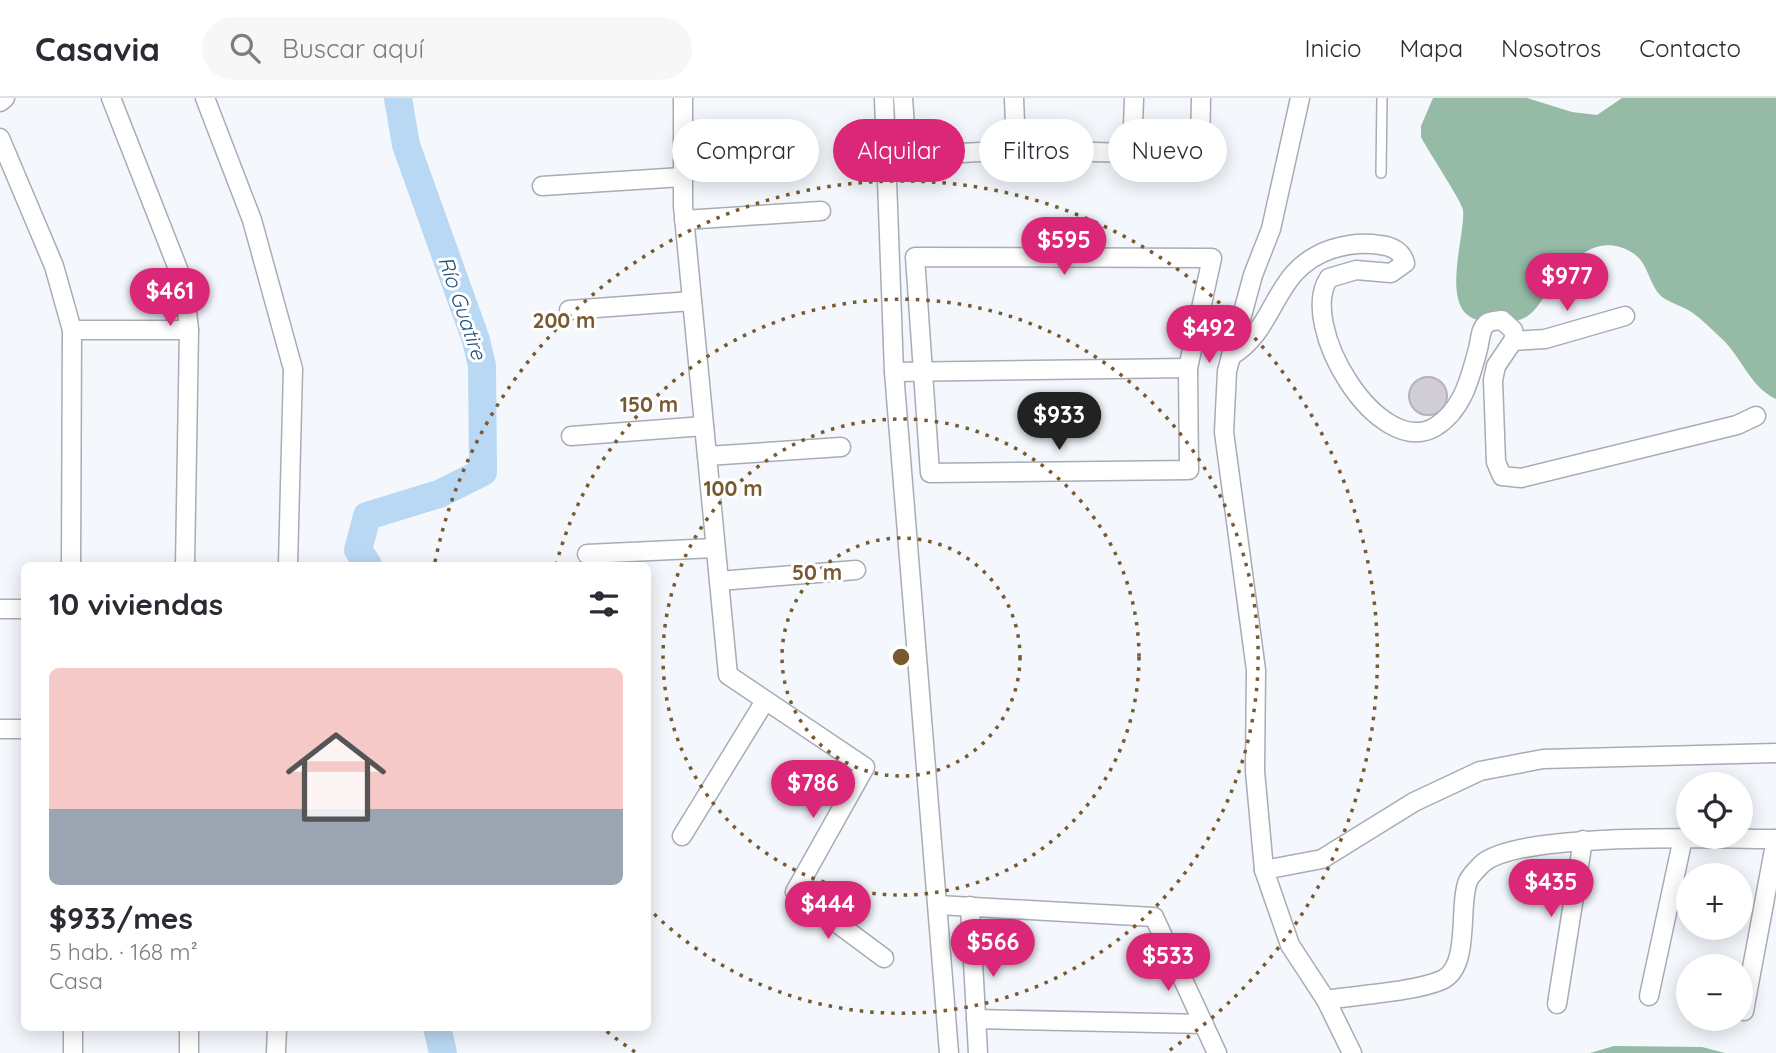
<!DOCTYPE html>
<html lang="es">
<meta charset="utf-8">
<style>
body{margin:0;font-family:Quicksand,sans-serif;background:#f7f7f7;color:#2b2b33;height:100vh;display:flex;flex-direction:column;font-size:26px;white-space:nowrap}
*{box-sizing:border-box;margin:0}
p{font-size:23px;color:#7c7c81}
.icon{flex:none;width:38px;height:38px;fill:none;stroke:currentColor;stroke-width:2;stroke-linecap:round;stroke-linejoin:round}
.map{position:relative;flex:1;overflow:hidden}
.side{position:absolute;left:21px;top:464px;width:630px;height:469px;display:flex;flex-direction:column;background:#fff;border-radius:10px;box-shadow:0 4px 18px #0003}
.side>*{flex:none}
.banner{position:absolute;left:672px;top:21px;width:665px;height:63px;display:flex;gap:14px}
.tools{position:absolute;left:1676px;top:674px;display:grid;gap:14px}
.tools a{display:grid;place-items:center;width:77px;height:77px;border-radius:50%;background:#fff;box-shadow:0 4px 18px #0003;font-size:35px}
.price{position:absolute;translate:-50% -60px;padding:0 16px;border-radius:24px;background:#db2777;color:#fff;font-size:23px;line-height:46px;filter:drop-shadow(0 2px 4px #0008)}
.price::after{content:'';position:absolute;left:50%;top:42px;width:21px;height:16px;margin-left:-10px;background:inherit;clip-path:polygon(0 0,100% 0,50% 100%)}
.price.current{background:#222;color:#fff}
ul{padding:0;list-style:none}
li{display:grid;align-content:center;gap:14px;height:371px;padding:0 28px}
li+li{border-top:2px solid #e1e1e2}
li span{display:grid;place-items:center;height:217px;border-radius:10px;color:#555}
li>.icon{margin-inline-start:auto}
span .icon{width:126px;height:126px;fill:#fffc;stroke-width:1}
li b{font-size:30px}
h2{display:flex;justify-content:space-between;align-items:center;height:84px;padding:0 28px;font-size:30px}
.pill{padding:0 24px;border-radius:32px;background:#fff;box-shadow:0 4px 18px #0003;font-size:24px;line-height:63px}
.pill.current{background:#db2777;color:#fff}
header{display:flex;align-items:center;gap:42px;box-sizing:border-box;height:98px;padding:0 35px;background:#fff;border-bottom:2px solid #e1e1e2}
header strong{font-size:33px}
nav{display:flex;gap:38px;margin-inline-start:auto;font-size:24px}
.search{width:490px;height:63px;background:#f7f7f7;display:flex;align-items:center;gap:18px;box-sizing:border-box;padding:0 24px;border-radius:38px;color:#7c7c81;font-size:26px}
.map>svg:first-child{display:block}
.forest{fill:#95bba6}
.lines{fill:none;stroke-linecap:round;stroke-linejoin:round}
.river{stroke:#b9d8f4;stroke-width:28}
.building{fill:#d1cdd7;stroke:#b5b1bb;stroke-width:2}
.lane-casing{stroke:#a7acb5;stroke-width:12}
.street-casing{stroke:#a7acb5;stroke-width:21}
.lane{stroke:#fff;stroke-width:9}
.street{stroke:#fff;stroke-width:18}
.ring{fill:none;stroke:#79592f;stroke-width:3.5;stroke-dasharray:3.5 7}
.labels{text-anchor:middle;stroke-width:6;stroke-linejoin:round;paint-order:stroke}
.water-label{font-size:21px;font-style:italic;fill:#235278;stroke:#fff}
.centre{fill:#79592f;stroke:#fff;stroke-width:3.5}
.ring-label{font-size:21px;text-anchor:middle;font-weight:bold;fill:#79592f;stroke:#fff;stroke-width:6;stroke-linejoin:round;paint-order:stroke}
</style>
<header>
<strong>Casavia</strong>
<div class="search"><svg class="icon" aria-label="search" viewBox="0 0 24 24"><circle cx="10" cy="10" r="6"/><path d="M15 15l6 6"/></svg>Buscar aquí</div>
<nav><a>Inicio</a><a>Mapa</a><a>Nosotros</a><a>Contacto</a></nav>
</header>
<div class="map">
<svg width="1776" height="955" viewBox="0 0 1776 955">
<rect width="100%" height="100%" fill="#f4f8fd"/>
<g class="forest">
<path d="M1433 0H1527L1572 14 1597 17 1622 0H1776V301C1749 288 1742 259 1720 239 1711 231 1699 218 1688 212 1680 207 1667 204 1660 197 1648 184 1648 163 1631 154 1619 146 1603 145 1591 151 1580 157 1569 162 1561 172 1549 187 1540 214 1522 221 1512 225 1495 224 1485 223 1435 221 1466 139 1463 112 1461 102 1428 53 1421 39V28Z"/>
<path d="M1614 948 1702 949 1725 955H1590Z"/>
</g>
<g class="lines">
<g class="river">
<path d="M368 467 358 452 367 418 439 396 483 374 482 268 476 242 406 47 398 0"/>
<path d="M437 929 443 955"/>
</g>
</g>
<circle class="building" cx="1428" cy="298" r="19"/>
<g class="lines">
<defs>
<path id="lane" d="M1381 75 1382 0"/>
<g id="street">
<path d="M111 0 184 186 189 232 185 467"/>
<path d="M205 0 252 122 293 271 288 467"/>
<path d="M683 0V108L728 577 865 669 795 794 884 860"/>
<path d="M884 0 894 274 949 955"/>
<path d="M903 0 907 58 1016 52 1014 0"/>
<path d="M1134 0 1132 55H1200L1201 0"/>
<path d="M1300 0 1271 131 1253 177 1227 273 1224 334 1256 572 1255 673 1264 772 1290 847 1326 902 1352 955"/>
<path d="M0 4 5 0"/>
<path d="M0 40 54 168 72 232 71 467"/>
<path d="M1016 52 1132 55"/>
<path d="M542 88 682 79"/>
<path d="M684 122 821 113"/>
<path d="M915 159 1212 160 1188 270 1189 372 930 375Z"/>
<path d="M569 212 692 203"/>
<path d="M72 232H189"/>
<path d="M1513 243 1545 241 1625 218"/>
<path d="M1231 258C1279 229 1271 171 1332 151 1348 146 1363 144 1380 147 1391 148 1402 153 1405 165L1391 175 1356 172 1329 180C1297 226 1378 362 1435 329 1463 312 1470 280 1478 251 1480 243 1480 232 1486 226 1491 222 1496 223 1502 222L1513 232 1515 240 1496 268 1493 282 1496 364 1502 378 1521 380 1737 327 1756 318"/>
<path d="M894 274 1188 270"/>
<path d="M571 338 704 328"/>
<path d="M707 358 841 349"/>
<path d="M587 456 715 450"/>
<path d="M719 483 856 472"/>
<path d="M0 511H24"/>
<path d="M0 631H24"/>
<path d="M682 738 765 603"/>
<path d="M1264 772 1322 761 1414 704 1480 673 1543 661 1776 655"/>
<path d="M938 807 1154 819 1217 955"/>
<path d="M970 808 978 955"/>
<path d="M1649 898 1683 740"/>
<path d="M1326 902C1358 897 1414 894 1442 882 1471 869 1458 808 1468 783 1470 778 1478 770 1482 766 1518 733 1721 741 1776 741"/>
<path d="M1557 906 1583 742"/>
<path d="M1744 913 1776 741"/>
<path d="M976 921 1204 926"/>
<path d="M73 929V955"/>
<path d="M189 955V929"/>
<path d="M276 955 277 929"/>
</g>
</defs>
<use href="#lane" class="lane-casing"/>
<use href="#street" class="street-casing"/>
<use href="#lane" class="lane"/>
<use href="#street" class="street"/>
</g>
<g class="ring">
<circle cx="901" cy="559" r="119"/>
<circle cx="901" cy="559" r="238"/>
<path d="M556 467A357 357 0 1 1 649 811"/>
<path d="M635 954A476 476 0 0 1 605 932M435 464A476 476 0 1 1 1167 954"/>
</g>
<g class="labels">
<g class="water-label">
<text transform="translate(462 210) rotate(71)" y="7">Río Guatire</text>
</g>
</g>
<circle cx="901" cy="559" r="10" class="centre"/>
<g class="ring-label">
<text x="564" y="230">200 m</text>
<text x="649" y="314">150 m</text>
<text x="733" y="398">100 m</text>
<text x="817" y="482">50 m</text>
</g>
</svg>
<div class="tools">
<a><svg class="icon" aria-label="locate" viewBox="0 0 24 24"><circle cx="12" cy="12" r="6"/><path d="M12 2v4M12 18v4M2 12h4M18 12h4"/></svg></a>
<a>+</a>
<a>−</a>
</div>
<b class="price" style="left:1064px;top:179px">$595</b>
<b class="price" style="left:1567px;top:215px">$977</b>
<b class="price" style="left:170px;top:230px">$461</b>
<b class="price" style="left:1209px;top:267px">$492</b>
<b class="price current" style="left:1059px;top:354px">$933</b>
<b class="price" style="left:813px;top:722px">$786</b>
<b class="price" style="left:1551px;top:821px">$435</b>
<b class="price" style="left:828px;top:843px">$444</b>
<b class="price" style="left:993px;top:881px">$566</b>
<b class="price" style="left:1168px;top:895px">$533</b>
<div class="banner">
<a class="pill">Comprar</a>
<a class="pill current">Alquilar</a>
<a class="pill">Filtros</a>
<a class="pill">Nuevo</a>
</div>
<section class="side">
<h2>10 viviendas<svg class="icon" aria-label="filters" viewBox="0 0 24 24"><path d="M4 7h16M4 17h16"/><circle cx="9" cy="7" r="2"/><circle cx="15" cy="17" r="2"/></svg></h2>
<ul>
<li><span style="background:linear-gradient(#f6c9c9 65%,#9aa5b1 0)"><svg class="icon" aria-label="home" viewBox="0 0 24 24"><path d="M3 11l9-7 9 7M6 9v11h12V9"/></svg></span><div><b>$933/mes</b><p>5 hab. · 168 m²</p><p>Casa</p></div></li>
</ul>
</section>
</div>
